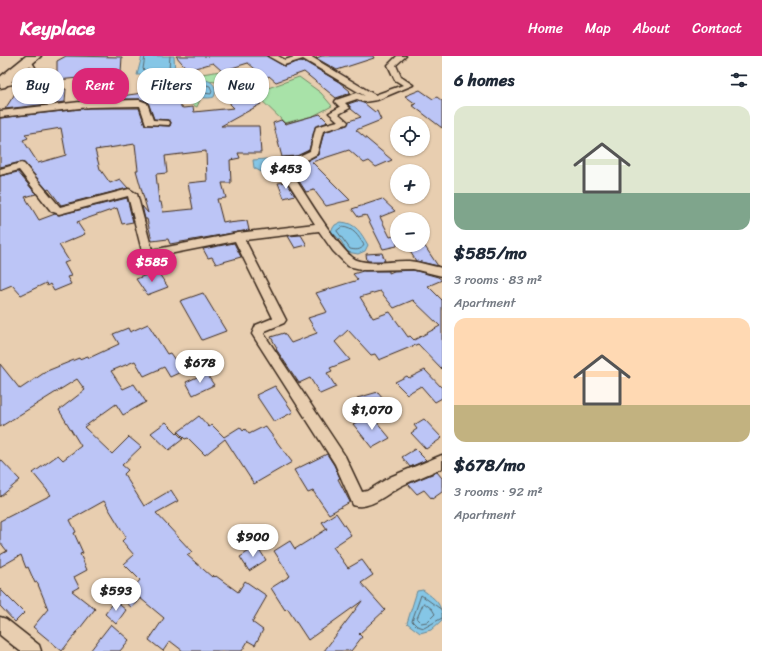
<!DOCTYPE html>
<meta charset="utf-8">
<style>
body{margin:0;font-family:Sriracha,sans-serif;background:#f6f6f7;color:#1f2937;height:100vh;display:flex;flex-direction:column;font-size:15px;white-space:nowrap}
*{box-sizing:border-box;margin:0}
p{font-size:13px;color:#747a83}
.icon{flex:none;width:22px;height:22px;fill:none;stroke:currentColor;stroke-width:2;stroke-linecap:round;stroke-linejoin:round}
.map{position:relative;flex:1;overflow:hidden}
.panel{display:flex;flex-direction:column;background:#fff;width:320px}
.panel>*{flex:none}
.banner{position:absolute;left:12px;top:12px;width:370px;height:36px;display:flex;gap:8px}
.buttons{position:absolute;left:390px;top:60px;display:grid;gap:8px}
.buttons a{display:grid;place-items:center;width:40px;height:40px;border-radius:50%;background:#fff;box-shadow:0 1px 3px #0004;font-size:20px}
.price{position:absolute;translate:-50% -34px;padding:0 9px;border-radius:14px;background:#fff;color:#222;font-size:13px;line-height:26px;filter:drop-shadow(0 1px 2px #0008)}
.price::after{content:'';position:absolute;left:50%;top:24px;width:12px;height:9px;margin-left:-6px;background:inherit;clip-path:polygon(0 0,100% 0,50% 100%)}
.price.active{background:#db2777;color:#fff}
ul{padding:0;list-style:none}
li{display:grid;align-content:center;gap:8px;height:212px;padding:0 12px}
li span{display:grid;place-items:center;height:124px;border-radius:12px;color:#555}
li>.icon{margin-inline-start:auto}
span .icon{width:72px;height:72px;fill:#fffc;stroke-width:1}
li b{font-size:17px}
h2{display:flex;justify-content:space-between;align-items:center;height:48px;padding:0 12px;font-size:17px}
.chip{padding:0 14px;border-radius:16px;background:#fff;box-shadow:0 1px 3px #0004;font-size:14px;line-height:36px}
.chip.active{background:#db2777;color:#fff}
header{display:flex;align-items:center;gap:24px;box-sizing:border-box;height:56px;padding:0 20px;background:#db2777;color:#fff}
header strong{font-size:19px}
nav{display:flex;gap:22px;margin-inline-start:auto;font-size:14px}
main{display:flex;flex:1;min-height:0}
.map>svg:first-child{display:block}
.green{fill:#a8e2a8;stroke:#728663}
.water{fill:#85c6e6;stroke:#678896}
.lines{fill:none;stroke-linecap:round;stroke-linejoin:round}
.shore{stroke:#59686e;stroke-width:1}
.building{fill:#bcc5f6;stroke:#3b2a1e;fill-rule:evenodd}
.lane-casing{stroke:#3b2a1e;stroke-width:3}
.street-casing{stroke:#3b2a1e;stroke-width:3}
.highway-casing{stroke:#3b2a1e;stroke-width:3}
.lane{fill:#e8ceb0;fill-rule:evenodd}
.street{fill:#e8ceb0;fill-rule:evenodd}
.highway{fill:#e8ceb0;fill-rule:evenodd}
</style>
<header>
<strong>Keyplace</strong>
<nav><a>Home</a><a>Map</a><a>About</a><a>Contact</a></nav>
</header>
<main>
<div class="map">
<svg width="442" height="595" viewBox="0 0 442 595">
<rect width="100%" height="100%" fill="#e8ceb0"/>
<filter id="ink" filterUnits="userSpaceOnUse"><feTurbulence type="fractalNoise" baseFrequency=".025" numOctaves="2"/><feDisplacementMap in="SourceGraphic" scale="8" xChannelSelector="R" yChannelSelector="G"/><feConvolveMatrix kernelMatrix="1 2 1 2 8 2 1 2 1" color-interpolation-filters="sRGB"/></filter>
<g filter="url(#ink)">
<g class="green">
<path d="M234 13 247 18V28L203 25 194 33 200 44 197 51C182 45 177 36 169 23Z"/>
<path d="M299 21 321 37 332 50 313 60 285 67 254 37Z"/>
</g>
<g class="water">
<path d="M142 0H174L175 18 137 19Z"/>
<path d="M205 24C213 25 218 32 214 41 208 43 197 42 192 37L193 28Z"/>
<path d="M266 103 275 109 276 121 267 119 254 112 253 104Z"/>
<path d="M341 166C356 167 361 177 368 189L365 195 358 198 347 196 341 185 331 175 335 169Z"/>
<path d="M423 534C436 544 442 547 442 564L431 574 420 577 407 567 417 535Z"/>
</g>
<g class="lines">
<g class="shore">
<path d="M145 0 143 13 145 15 169 14 170 0"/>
<path d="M203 28 210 30 212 35 211 38 197 36V32Z"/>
<path d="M342 171C354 172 358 180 364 189 361 195 355 194 350 193L337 175Z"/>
<path d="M424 547 432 553 435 558 427 566 421 567 417 563Z"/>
<path d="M442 554 421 539 412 565 417 570 424 572 442 562"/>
</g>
</g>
<g class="building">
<path d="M66 0 122 1 121 16H115L121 40 150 36V33H156L155 30 170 29V31H178L181 51 183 52 193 51 194 56 234 52 230 48 233 34 248 35 247 39 261 48 221 70H259L261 97H238L240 102 230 104 231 127H222L226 142 217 143 223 166 228 165V167L247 165 249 174 170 188 168 183 152 185 147 163H145L142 150 148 157 136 114H138L135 88 95 94 100 113 110 127 120 123 128 132 61 149 49 133 47 134 24 107 21 106 0 111V62L89 52H139L145 69 170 70 171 66 169 64 154 63 148 46 140 43H94L90 21 57 24V5ZM61 72 66 99 38 107 23 84 28 82 25 78ZM206 95 207 125 188 127 193 153 163 156 161 146H159L156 118 167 117 165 100Z"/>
<path d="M176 0H267L284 10 300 5 305 6 339 26 350 35 349 36 351 37 336 42 304 16 276 26 269 20 266 22 248 7 222 15 213 7 188 14Z"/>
<path d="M322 0H373L374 2 337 14 316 2Z"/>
<path d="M32 32 66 33 65 46 5 53 18 33Z"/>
<path d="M420 34 433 43 437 41 442 45V72L412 49 416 48 405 40Z"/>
<path d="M357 45 364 47 375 56 377 55 381 64 356 74 392 104 376 111 369 105 364 107 349 94 312 106 350 144 326 150 314 134 306 136 289 109 303 107 318 99 324 76 347 69 349 65 361 61 351 53 348 48Z"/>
<path d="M320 58 328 66 315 71 309 94 297 100 282 101 273 67 281 64 285 68Z"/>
<path d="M18 116 36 138 25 141 39 164 55 158 59 159 127 142 133 166 122 168 117 152 77 166 85 178 59 189 69 205 64 207 71 220 67 221 71 228 54 235 50 228 47 230 46 227 21 239 12 229 0 234V120Z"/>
<path d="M286 126 295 139 284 142 278 127Z"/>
<path d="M382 143 395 155 380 161 390 181 397 179V190L383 193 366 159 358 161 352 153Z"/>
<path d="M301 179 307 189 295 192 288 180Z"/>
<path d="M234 187 241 201 216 208 212 201 208 202 203 193Z"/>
<path d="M406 189H424L438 210 416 205Z"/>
<path d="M382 197 385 205H367L366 198Z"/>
<path d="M413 214 438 221 442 224 428 230 442 244V313L418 288 379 304 375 298 371 299 348 274 335 286 350 304 330 312 332 315 327 317 336 331 320 338 310 322 299 327 276 293 277 292 271 281 284 277 291 287 317 277 308 262 327 256 316 237 358 224 353 218 363 215H389V217L394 215ZM380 235 394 252 413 244 440 270 414 284 410 280 408 281 390 256 373 262 360 241Z"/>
<path d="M157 215 168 231 147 239 136 223Z"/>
<path d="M203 237 226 275 202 284 180 245Z"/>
<path d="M148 268 167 298 170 297 183 315 170 321 164 311 144 320 135 305 111 315 123 333 134 328 146 346 123 359 116 348 84 371 112 398 129 381 141 391 122 409 128 414 124 418 144 450 171 434 178 445 156 457 192 496 187 499 212 521 213 519 215 521 216 520 238 536 245 525 267 540 252 566 263 574 255 589 248 585 242 595H183L170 585 163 595 149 584 164 562 140 542 132 552 123 544 140 524 124 508 134 499 122 485 126 481 104 445 70 464 76 476 74 477 83 497 80 498 87 514 74 521 79 531 72 535 95 553 62 595 33 571 48 553 37 526 35 527 28 511 26 512 21 499 0 511V499L7 495 0 486V465L51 439 33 417 58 399 63 404 81 390 59 354 85 334 77 323 0 371V308L20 333 47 315 79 302V303L88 300 89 302 119 288 113 278 128 272 130 276Z"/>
<path d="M425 314 442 332V342L435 346 421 330 407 338 395 326 407 320 409 322Z"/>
<path d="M206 317 214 329 193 339 186 326Z"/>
<path d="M275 330 293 356 274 366 256 339Z"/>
<path d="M378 336 388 348 370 358 357 342Z"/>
<path d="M371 359 390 382 372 392 353 368Z"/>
<path d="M199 360 209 371 212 369 224 381 240 371 243 375 245 373 249 378 265 370 292 406 254 428 225 383 205 399 188 382 185 383 178 376Z"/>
<path d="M424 363 442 382 426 393 411 377 417 373 414 369Z"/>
<path d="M166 366 183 383 169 394 151 377Z"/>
<path d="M415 393 426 404 410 411 402 401Z"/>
<path d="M327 398 334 409 340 422 338 423 350 446 329 458 313 435 308 437 294 414Z"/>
<path d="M0 403 20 424 0 441Z"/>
<path d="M437 416 442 422V436L432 443 424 434 417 438 408 428Z"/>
<path d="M336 457 351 479 333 491 348 512 362 504 373 519 361 527 385 554 359 578 362 581 351 595H324L362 545 308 584 287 552 285 554 271 532 290 520 274 495 290 485 295 493 327 473 322 466Z"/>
<path d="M257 490 266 504 249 515 240 501Z"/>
<path d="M0 533 24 557 15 566 0 550Z"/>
<path d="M115 545 126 554 116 568 105 558Z"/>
<path d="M111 568 129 584 120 595H90Z"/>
</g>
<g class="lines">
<defs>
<path id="lane" d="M28 3H30L36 13C26 27 16 28 0 30V28C13 26 24 24 32 13L27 4Z"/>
<g id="street">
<path d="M268 0H278L285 4 297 0H310L375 39 403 29 395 24 388 9 397 0H406L396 9 401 21 413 29 377 44 364 46 357 43 345 47 350 52 339 58 348 66 347 68 323 75 317 98 302 106 286 108C298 126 341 199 357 204 372 210 393 204 409 205 420 206 431 210 442 212V220L413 213 365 214 348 210 333 195 319 175 245 184 286 264 284 267 265 275 264 278 345 400 362 436 367 435 390 421 442 399V412C429 418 415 423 401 430 388 437 369 455 353 449L335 408 252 278 256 269 273 262 235 185 149 202 145 201 142 195 128 140 59 158 51 155 19 114 0 119V113L21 107 24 108 60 151 129 133 137 138 152 194 238 177 315 168 275 106 280 103 297 101 310 95 316 71 338 65 329 57 340 51 335 46 336 44 357 37 365 40 303 3 284 9Z"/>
<path d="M139 44 147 47 153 64 169 65 170 67 169 69 146 68 140 50H138L89 51 0 61V55L89 45Z"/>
<path d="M0 561 6 563 39 589 41 595H20L0 579Z"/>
</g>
<path id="highway" d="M26 0H41L5 31 0 32V21Z"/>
</defs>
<use href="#lane" class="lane-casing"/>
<use href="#street" class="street-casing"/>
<use href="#highway" class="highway-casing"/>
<use href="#lane" class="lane"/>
<use href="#street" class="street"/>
<use href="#highway" class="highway"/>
</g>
</g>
</svg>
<div class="buttons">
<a><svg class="icon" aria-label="locate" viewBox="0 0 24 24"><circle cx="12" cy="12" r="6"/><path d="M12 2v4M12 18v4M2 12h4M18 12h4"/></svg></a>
<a>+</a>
<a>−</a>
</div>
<b class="price" style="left:286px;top:134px">$453</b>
<b class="price active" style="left:152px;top:227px">$585</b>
<b class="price" style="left:200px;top:328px">$678</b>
<b class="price" style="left:372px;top:375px">$1,070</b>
<b class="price" style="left:253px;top:502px">$900</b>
<b class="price" style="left:116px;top:556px">$593</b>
<div class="banner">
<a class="chip">Buy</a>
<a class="chip active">Rent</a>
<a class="chip">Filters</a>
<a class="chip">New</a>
</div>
</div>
<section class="panel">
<h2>6 homes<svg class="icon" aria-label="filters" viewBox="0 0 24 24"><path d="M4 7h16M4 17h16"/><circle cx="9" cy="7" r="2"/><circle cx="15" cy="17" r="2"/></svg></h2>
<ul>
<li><span style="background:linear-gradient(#dfe7d0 70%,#7fa58c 0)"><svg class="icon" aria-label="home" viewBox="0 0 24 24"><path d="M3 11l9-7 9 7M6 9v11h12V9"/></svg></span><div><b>$585/mo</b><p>3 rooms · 83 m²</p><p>Apartment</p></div></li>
<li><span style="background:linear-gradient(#ffd9b3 70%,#c2b280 0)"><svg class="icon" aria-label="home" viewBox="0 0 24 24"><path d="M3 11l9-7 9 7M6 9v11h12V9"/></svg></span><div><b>$678/mo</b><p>3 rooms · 92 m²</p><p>Apartment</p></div></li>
</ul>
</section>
</main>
